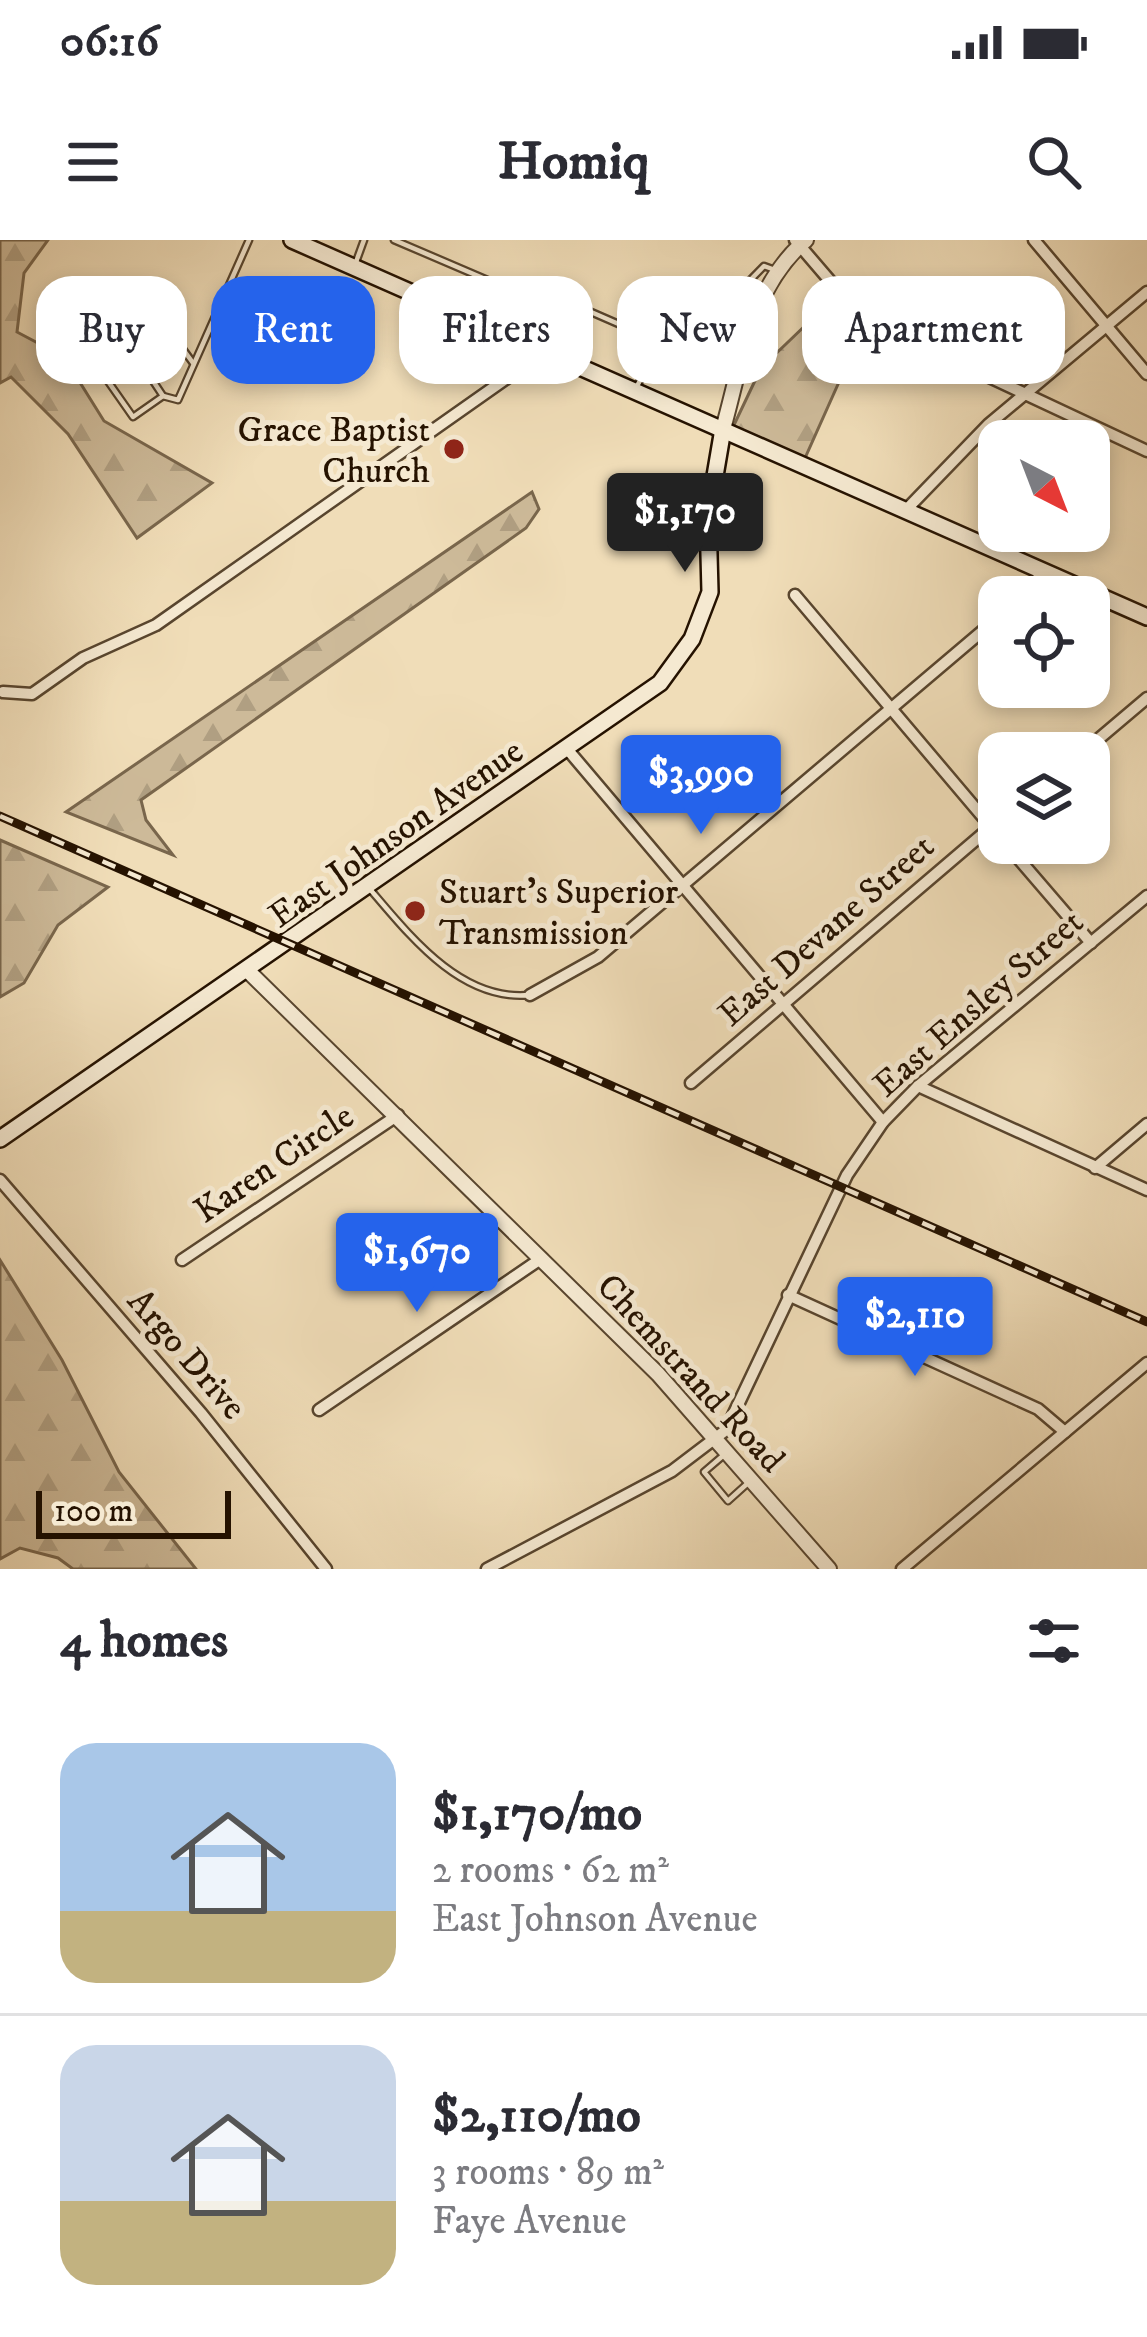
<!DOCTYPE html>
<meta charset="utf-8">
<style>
body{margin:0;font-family:"IM FELL DW Pica",serif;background:#f2f2f3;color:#2b2b33;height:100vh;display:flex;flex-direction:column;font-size:45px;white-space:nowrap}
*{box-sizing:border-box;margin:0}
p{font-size:39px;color:#7c7c81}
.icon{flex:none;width:66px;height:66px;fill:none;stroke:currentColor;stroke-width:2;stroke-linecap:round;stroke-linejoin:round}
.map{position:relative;height:1329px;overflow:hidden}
.sheet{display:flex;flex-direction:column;background:#fff;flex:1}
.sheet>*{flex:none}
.hud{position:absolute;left:36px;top:36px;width:1077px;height:108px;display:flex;gap:24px}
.needle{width:78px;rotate:138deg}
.controls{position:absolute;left:978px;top:180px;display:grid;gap:24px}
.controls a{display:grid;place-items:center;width:132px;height:132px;border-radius:24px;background:#fff;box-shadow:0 6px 18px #0003;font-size:60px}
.scale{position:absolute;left:36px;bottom:30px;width:195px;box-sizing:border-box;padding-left:12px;border:6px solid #251200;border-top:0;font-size:33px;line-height:42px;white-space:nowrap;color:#251200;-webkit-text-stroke:9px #f5e9d1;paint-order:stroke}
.price{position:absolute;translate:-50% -102px;padding:0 27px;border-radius:12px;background:#2563eb;color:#fff;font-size:39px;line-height:78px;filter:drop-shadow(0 3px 6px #0008)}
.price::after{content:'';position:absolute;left:50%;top:72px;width:36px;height:27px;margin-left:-18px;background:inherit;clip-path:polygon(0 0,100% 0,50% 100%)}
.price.selected{background:#222;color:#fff}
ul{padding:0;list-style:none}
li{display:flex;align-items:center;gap:36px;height:300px;padding:0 60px}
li+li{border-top:3px solid #e1e1e2}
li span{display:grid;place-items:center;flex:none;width:336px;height:240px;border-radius:36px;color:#555}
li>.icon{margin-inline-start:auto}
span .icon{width:144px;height:144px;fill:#fffc;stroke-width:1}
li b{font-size:51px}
h2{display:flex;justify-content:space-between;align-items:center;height:144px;padding:0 60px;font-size:51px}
.tag{padding:0 42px;border-radius:36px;background:#fff;box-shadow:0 6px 18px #0003;font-size:42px;line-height:108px}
.tag.selected{background:#2563eb;color:#fff}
.status{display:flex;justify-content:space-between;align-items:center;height:84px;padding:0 60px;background:#fff;direction:ltr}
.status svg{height:33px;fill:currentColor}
header{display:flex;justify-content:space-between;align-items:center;height:156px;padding:0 60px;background:#fff;font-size:54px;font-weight:700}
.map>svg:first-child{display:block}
.forest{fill:url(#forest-firs);stroke:#79664c;stroke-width:3}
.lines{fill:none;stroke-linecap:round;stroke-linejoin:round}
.service-casing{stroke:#58452e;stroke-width:9}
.minor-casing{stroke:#58452e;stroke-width:15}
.tertiary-casing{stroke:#58452e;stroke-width:18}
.secondary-casing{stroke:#251200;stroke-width:20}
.service{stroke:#f5e9d1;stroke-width:4.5}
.minor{stroke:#f5e9d1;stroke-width:10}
.tertiary{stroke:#f5e9d1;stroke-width:14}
.secondary{stroke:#f5e9d1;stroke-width:15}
.rail-casing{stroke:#251200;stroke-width:9}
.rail{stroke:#f5e9d1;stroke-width:4.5;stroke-dasharray:14;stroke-linecap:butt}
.poi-dot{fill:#8f2418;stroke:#f5e9d1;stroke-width:4.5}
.labels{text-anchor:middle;stroke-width:10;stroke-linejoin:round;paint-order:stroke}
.poi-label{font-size:36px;fill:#251200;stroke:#f5e9d1;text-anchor:end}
.street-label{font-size:36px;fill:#251200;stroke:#f5e9d1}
</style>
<div class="status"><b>06:16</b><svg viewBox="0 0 49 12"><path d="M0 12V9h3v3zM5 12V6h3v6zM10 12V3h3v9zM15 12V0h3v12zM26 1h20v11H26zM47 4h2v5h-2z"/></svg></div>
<header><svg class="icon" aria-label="menu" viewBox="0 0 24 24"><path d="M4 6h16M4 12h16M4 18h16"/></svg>Homiq<svg class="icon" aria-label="search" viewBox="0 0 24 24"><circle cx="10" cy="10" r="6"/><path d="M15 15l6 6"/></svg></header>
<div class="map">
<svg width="1147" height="1329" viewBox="0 0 1147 1329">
<defs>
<pattern id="forest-firs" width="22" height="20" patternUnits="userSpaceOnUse" patternTransform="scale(3)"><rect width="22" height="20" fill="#cdba99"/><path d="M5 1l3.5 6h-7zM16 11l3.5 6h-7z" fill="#b09f82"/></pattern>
</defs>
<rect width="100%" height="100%" fill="#f0ddb8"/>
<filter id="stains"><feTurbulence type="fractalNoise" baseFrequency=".00167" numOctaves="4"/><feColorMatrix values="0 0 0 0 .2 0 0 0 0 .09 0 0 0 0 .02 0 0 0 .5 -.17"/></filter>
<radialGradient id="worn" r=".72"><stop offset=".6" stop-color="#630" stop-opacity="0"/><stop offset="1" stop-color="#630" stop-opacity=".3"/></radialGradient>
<g class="forest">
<path d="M0 0H48L24 33 17 92 64 117 104 181 212 243 137 298 68 194 11 137 0 143Z"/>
<path d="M812 79 864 86 805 218 733 187 761 128Z"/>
<path d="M532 252 539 269 526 288 141 560 146 580 173 615 66 572Z"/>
<path d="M0 600 108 647 58 685 24 743 0 757Z"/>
<path d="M0 1020 62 1120 119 1232 196 1329H73L58 1318 20 1308 0 1319Z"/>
</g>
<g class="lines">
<defs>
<g id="service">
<path d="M394 0 511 50 515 59 503 88"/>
<path d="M356 22 364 0"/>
<path d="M545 105 562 70 575 65 653 99 657 110"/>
<path d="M91 117 133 177 163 156 178 160 249 0"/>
<path d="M637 146 657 110 712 79 764 26 775 30"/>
<path d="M163 156 120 91 141 78 172 94 193 123"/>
<path d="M369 648C410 696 461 762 530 755"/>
<path d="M725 1214 704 1232 728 1261 748 1243"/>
</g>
<g id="minor">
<path d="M795 0 861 77 1147 211"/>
<path d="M1034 0 1147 134"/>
<path d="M906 270 989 184 1147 52"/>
<path d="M795 355 999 596"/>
<path d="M1022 357 1044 331"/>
<path d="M3 452 32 454 83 418 156 385 517 131 535 107"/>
<path d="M568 510 883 882"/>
<path d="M1082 513 1147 458"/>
<path d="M1005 603 1091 703"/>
<path d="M530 755 598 717 999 377"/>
<path d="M691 843 999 580"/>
<path d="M918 846 1147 950"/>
<path d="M1095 928 1147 884"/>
<path d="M0 940 201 1173 326 1329"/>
<path d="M182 1020 398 875"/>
<path d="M788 1055 1038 1169 1065 1192"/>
<path d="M319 1170 542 1018"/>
<path d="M487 1329 672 1231 726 1190 847 935 883 882 918 846 1147 656"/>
<path d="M902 1329 1147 1123"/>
</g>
<g id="tertiary">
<path d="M723 189C742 122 750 48 806 0"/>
<path d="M248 731 658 1134 829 1329"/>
</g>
<g id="secondary">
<path d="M292 0 1147 377"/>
<path d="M0 899 660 443 692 399 710 352 708 277 723 189"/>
</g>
</defs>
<use href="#service" class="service-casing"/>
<use href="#minor" class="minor-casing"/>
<use href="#tertiary" class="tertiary-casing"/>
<use href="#secondary" class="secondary-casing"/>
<use href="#service" class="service"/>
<use href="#minor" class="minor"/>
<use href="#tertiary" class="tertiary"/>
<use href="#secondary" class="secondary"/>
<defs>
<path id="rail" d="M0 576 1147 1082"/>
</defs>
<use href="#rail" class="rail-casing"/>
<use href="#rail" class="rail"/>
</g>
<g class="poi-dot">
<circle cx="454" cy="209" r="12"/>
<circle cx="415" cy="671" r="12"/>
</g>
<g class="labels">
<g class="poi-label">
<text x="430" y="201">Grace Baptist<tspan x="430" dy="41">Church</tspan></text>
<text x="439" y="663" text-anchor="start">Stuart's Superior<tspan x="439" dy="41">Transmission</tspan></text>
</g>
<g class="street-label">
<text transform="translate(395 592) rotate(-35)" y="13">East Johnson Avenue</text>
<text transform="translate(825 689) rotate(-41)" y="13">East Devane Street</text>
<text transform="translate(977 762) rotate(-41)" y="13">East Ensley Street</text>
<text transform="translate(273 922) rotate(-34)" y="13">Karen Circle</text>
<text transform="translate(188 1113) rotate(49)" y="13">Argo Drive</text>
<text transform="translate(692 1132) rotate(47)" y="13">Chemstrand Road</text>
</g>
</g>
<rect width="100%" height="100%" filter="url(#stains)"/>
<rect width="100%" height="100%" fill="url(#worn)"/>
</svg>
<div class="controls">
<a><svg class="needle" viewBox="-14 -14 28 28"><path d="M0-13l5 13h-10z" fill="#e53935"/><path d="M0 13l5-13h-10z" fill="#7c7c81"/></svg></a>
<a><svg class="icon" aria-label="locate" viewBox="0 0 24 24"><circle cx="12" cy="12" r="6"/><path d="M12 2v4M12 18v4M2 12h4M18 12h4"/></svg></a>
<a><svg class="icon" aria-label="layers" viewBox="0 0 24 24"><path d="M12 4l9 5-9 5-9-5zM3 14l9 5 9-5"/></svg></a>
</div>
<div class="scale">100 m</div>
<b class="price selected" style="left:685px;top:335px">$1,170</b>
<b class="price" style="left:701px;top:597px">$3,990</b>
<b class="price" style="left:417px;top:1075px">$1,670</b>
<b class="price" style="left:915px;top:1139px">$2,110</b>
<div class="hud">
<a class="tag">Buy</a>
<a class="tag selected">Rent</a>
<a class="tag">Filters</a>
<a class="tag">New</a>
<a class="tag">Apartment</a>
</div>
</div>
<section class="sheet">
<h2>4 homes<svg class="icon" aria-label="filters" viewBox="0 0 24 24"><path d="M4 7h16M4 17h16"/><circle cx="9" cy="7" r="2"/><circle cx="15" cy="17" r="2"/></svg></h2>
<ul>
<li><span style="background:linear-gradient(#a9c7e8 70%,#c2b280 0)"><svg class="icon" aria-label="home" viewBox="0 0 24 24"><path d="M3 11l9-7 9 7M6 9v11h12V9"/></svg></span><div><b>$1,170/mo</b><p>2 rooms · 62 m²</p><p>East Johnson Avenue</p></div></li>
<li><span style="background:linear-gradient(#c9d6e8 65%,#c2b280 0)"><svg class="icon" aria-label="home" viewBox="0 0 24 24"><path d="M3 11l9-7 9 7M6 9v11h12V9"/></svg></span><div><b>$2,110/mo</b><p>3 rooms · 89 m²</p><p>Faye Avenue</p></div></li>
</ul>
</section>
